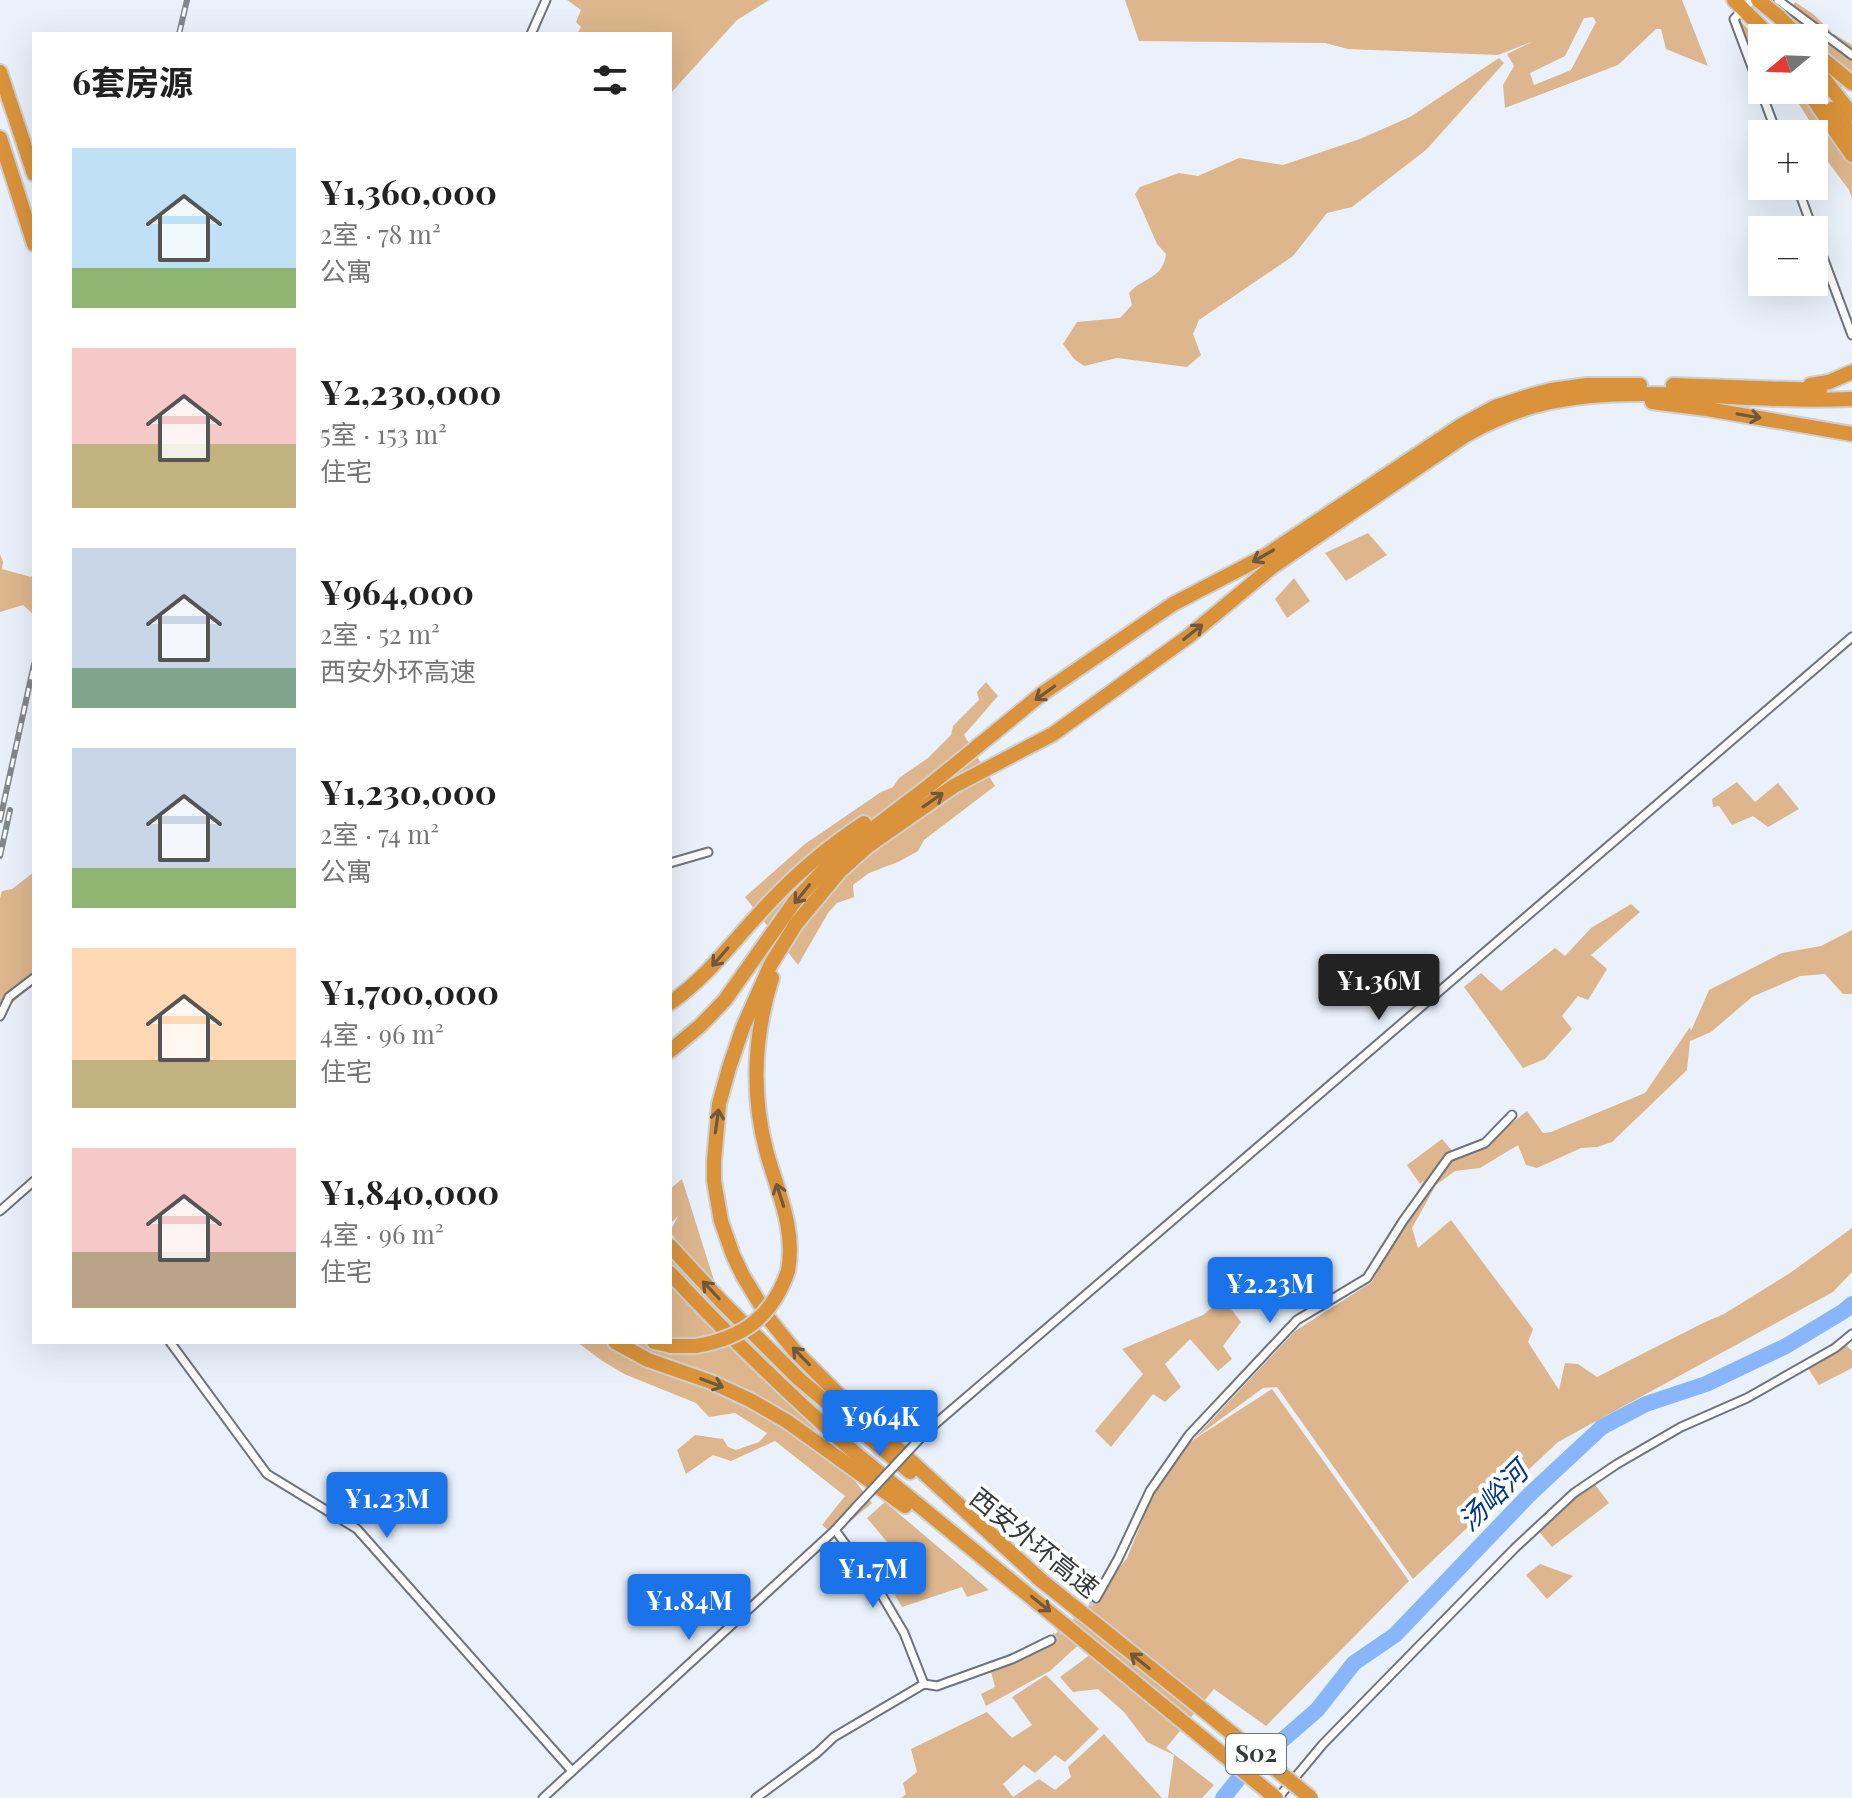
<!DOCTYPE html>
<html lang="zh">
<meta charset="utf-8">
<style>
body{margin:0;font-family:"Playfair Display","Noto Sans SC",serif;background:#f2f2f2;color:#222;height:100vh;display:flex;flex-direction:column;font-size:30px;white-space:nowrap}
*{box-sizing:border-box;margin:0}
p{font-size:26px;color:#767676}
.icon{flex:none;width:44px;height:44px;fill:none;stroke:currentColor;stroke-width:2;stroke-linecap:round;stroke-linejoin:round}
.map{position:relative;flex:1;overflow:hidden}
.sheet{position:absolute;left:32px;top:32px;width:640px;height:1312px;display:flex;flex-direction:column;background:#fff;border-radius:0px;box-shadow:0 8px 32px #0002}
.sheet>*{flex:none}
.needle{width:52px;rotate:251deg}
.tools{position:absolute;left:1748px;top:24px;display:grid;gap:16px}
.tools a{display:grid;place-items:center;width:80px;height:80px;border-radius:0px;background:#fff;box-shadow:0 8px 32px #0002;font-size:40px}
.price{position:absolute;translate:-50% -68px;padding:0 18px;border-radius:8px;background:#1a73e8;color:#fff;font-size:26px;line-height:52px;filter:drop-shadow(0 2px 4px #0008)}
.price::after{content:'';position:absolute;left:50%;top:48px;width:24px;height:18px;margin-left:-12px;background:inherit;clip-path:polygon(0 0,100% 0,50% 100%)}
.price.selected{background:#222;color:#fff}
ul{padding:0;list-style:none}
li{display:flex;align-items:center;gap:24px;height:200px;padding:0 40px}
li span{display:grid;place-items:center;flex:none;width:224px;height:160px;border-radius:0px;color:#555}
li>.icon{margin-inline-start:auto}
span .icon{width:96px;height:96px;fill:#fffc;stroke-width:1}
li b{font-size:34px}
h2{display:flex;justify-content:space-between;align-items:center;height:96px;padding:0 40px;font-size:34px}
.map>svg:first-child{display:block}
.green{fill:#ddb68d;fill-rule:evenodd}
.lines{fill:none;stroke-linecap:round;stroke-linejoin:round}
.river{stroke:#89b6fa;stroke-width:16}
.street-tunnel{stroke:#c6ccd5;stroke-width:7;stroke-dasharray:7 3.5;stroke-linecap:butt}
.street-casing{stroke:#6e747d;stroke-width:11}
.highway-casing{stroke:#cfcfd0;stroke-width:18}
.street{stroke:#fff;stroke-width:7}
.highway{stroke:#da933a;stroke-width:14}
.rail-casing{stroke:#82878e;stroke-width:6}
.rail{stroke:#fff;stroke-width:3;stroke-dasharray:9;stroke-linecap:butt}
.street-bridge-casing{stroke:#6e747d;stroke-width:11;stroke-linecap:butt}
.highway-bridge-casing{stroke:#cfcfd0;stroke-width:18;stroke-linecap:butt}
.street-bridge{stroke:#fff;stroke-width:7}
.highway-bridge{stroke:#da933a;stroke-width:14}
.oneway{stroke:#6f583c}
.labels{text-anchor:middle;stroke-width:8;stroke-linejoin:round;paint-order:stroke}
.shield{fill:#fff;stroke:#727477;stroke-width:2}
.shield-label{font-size:24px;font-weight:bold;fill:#36393d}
.street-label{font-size:26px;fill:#36393d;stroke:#fff}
.water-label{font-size:28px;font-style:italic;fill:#003784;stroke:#fff}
</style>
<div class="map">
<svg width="1852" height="1798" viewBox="0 0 1852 1798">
<rect width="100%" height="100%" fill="#eaf1fb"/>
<g class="green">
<path d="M567 0H769L737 20 670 94V34H577L581 27 576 22 581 10Z"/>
<path d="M1125 0H1682L1708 66 1666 49 1661 29H1656L1618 65 1505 108 1503 85 1514 66 1507 54 1534 41 1498 55 1348 49 1325 43 1139 41ZM1593 17 1596 22 1571 70 1534 85 1530 73 1565 56 1584 18Z"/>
<path d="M1795 2 1813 14 1831 31 1823 38 1814 42V38H1799L1784 20Z"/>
<path d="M1739 19 1762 45V83Z"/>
<path d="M1834 34 1852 45V80L1841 87 1814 55V46Z"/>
<path d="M1499 58 1504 63 1426 150 1352 207 1327 213 1293 256 1199 320 1193 334 1201 355 1187 367 1117 358 1084 366 1074 359 1063 344 1077 322 1120 318 1132 305 1129 293C1143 277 1163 279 1166 254L1157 244 1135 194 1140 187 1179 173 1198 176 1239 158 1283 165 1360 139 1410 117Z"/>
<path d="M1764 90H1801L1852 161V198L1849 190 1814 143V128L1791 91 1768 101Z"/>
<path d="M1368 533 1387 555 1346 581 1325 553Z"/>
<path d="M0 554 3 562 2 569 31 577 34 573 33 614 23 605 0 612Z"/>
<path d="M1294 578 1310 601 1287 618 1275 599Z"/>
<path d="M986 682 998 696 964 735 995 786 924 840 918 851 898 862 869 873 853 885 854 897 837 903 828 913 798 965 745 897 805 844 881 792 893 787 899 778 928 758 951 735 953 726 979 700 977 692Z"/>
<path d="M1737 782 1755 802 1778 783 1799 809 1768 827 1753 816 1732 825 1719 806 1713 807 1712 799Z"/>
<path d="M34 872V982L0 1015V898L2 891 12 889Z"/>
<path d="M1631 904 1640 912 1591 955 1607 969 1588 1000 1578 996 1562 1016 1572 1029 1545 1059 1523 1068 1464 987 1481 973 1501 991 1555 948 1565 956 1591 928Z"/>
<path d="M1852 930V994H1843L1825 974 1800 976 1752 997 1711 1032 1690 1041 1687 1070 1612 1142 1597 1147 1581 1148 1537 1168 1526 1165 1518 1145 1480 1168 1455 1171 1436 1185 1412 1228 1418 1248 1451 1220 1533 1329 1528 1342 1559 1390 1565 1363 1578 1364 1597 1377 1703 1323 1724 1314 1790 1273 1852 1228V1272L1833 1292 1558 1442 1413 1579 1277 1387 1263 1388 1195 1438 1295 1331 1372 1282 1424 1180 1420 1184 1407 1165 1442 1139 1455 1154 1479 1149 1527 1111 1543 1133 1551 1132 1645 1093 1690 1027 1691 1031 1709 990 1782 953 1821 946Z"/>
<path d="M682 1179 718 1293 670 1232 678 1216 670 1224V1189Z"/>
<path d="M670 1240 872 1503 834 1535 822 1525 845 1496 775 1441 731 1461 713 1455 686 1474 677 1450 695 1435 723 1439 728 1447 736 1450 759 1442 767 1433 735 1413 709 1417 696 1403 624 1374 601 1360 577 1342H670Z"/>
<path d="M1250 1278 1257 1287 1231 1309 1241 1322 1223 1346 1232 1359 1218 1371 1190 1339 1165 1364 1181 1387 1165 1402 1153 1394 1111 1447 1095 1431 1143 1374 1122 1349 1203 1315Z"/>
<path d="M1843 1342 1852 1351V1368L1819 1385 1807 1367Z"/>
<path d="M1272 1389 1409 1581 1266 1726 1214 1689 1166 1748 1214 1785 1202 1798H1168L1174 1755 1147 1742 1124 1712 1098 1689 1073 1692 1060 1677 1095 1651 1086 1638 1050 1671 986 1706 981 1694 995 1687 990 1668 1029 1655 1086 1609 1127 1558 1154 1492 1190 1442Z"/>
<path d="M1589 1477 1609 1503 1552 1547 1533 1524Z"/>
<path d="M885 1502 989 1590 967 1597 962 1587 902 1607 877 1564 893 1549 867 1518Z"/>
<path d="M1540 1564 1573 1576 1547 1599 1526 1575Z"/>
<path d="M1046 1675 1099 1729 1065 1762 1055 1755 1035 1773 1024 1765 1003 1784 1013 1797 1039 1779 1055 1790 1071 1777 1068 1767 1104 1734 1162 1798H901L906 1794 903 1783 917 1772 911 1749 987 1712 1012 1738 1032 1725 1012 1697Z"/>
</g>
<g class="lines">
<path class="river" d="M1223 1798 1240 1777 1317 1710 1354 1663 1395 1635 1529 1495 1602 1427 1646 1404 1706 1384 1786 1346 1844 1311 1852 1304"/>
<path class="street-tunnel" d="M1051 1640 1096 1598"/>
<defs>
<g id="street">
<path d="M1752 0 1734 19 1777 134"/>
<path d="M1778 0 1852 55"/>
<path d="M531 34 546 0"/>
<path d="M1797 186 1813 230"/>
<path d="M1814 233 1852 335"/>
<path d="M670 863 708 852"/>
<path d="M0 1016 9 997 34 978"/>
<path d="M0 1211 34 1181"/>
<path d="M170 1342 267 1474 357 1529 572 1771"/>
<path d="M927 1431 1852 637"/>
<path d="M835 1530 877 1587 904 1633 924 1684"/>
<path d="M1096 1598 1118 1559 1150 1491 1189 1435 1297 1320 1367 1278 1403 1221 1449 1157 1485 1143 1512 1115"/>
<path d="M543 1798 835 1530 856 1507"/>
<path d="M756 1798 817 1753 834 1737 924 1684 937 1686 1012 1659 1051 1640"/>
<path d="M1278 1798 1323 1744 1515 1548 1574 1493 1617 1464 1681 1427 1747 1398 1835 1348 1852 1334"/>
</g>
<g id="highway">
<path d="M1734 0 1772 38"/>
<path d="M1758 0 1778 16 1800 38"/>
<path d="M1814 52 1852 83"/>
<path d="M1814 66 1852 115"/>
<path d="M0 72 34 174"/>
<path d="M1807 90 1852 155"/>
<path d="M1832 109 1852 135"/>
<path d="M0 138 34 244"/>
<path d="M1673 385 1820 390"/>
<path d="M1810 385 1829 382 1852 372"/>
<path d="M1652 402 1707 409 1852 434"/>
<path d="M772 978C754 1035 751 1092 766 1150 777 1191 796 1228 788 1271"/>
<path d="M670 1003C705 979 729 946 757 916 789 880 824 849 864 823"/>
<path d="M670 1051 701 1025 725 1000 795 901 838 855 930 785 1043 693 1173 604 1265 556 1460 426 1495 407 1532 395 1551 390 1587 385H1640"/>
<path d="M670 1246 721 1301 799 1379 910 1472"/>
<path d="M670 1273C729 1337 791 1396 855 1453L1276 1798"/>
<path d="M615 1342 648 1360 711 1382 750 1400 788 1422 905 1506"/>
<path d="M654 1342 671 1346H696"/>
<path d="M1037 1577 1202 1709"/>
<path d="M1042 1581 843 1399 794 1350 769 1319 743 1276 733 1255 721 1221 714 1181V1161L719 1104 729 1068 743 1027 771 964 796 924 840 871 868 846 954 786 1053 734 1189 636 1272 567 1466 435C1488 423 1510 413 1534 406 1585 392 1640 393 1692 395 1746 398 1799 401 1852 399"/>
</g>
</defs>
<use href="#street" class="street-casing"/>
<use href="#highway" class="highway-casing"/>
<use href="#street" class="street"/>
<use href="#highway" class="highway"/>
<defs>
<g id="rail">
<path d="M179 34 187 0"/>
<path d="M0 820 34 664"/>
<path d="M0 856 10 810"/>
</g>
</defs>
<use href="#rail" class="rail-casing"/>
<use href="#rail" class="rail"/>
<defs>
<path id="street-bridge" d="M856 1507 927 1431"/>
<g id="highway-bridge">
<path d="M696 1346C743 1338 772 1317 788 1271"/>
<path d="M1202 1709 1311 1798"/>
</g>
</defs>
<use href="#street-bridge" class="street-bridge-casing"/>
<use href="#highway-bridge" class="highway-bridge-casing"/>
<use href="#street-bridge" class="street-bridge"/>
<use href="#highway-bridge" class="highway-bridge"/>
</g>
<defs><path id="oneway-shaft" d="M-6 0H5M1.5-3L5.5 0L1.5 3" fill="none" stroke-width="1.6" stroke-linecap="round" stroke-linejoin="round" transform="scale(2)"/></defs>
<g class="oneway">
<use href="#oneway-shaft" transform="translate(1749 416) rotate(10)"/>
<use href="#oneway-shaft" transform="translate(1263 556) rotate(150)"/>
<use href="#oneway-shaft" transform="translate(1193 632) rotate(-39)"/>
<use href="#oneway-shaft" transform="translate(1045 693) rotate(144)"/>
<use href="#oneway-shaft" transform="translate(933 800) rotate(-35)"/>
<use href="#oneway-shaft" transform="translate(802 894) rotate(129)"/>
<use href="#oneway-shaft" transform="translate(720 957) rotate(131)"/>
<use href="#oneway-shaft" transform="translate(717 1121) rotate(-82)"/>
<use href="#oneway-shaft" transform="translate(780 1195) rotate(-108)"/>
<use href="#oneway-shaft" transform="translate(711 1290) rotate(-133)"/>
<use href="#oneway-shaft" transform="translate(801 1356) rotate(-134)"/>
<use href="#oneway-shaft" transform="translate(712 1383) rotate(21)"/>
<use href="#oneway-shaft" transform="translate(1041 1604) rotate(39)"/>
<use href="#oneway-shaft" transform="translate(1140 1661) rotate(-141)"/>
</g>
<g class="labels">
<rect class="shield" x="1226" y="1734" width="60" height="40" rx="6"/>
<g class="shield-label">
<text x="1256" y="1762">S02</text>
</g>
<g class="street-label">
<text transform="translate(1034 1543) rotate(39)" y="9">西安外环高速</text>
</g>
<g class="water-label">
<text transform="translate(1493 1496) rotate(-45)" y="10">汤峪河</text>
</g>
</g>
</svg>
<div class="tools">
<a><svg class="needle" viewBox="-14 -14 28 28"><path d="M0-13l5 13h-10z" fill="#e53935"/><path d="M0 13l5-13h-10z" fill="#767676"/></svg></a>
<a>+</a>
<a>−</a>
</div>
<b class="price selected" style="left:1379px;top:1022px">¥1.36M</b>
<b class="price" style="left:1270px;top:1325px">¥2.23M</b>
<b class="price" style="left:880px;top:1458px">¥964K</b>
<b class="price" style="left:387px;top:1540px">¥1.23M</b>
<b class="price" style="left:873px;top:1610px">¥1.7M</b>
<b class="price" style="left:689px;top:1642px">¥1.84M</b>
<section class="sheet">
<h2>6套房源<svg class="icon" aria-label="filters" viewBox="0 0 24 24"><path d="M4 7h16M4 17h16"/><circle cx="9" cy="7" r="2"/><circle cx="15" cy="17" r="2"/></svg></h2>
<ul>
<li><span style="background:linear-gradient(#bfe0f5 75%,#8fb573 0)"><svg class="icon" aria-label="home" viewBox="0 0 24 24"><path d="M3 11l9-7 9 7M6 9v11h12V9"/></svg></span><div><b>¥1,360,000</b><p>2室 · 78 m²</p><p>公寓</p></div></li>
<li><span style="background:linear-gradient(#f6c9c9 60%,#c2b280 0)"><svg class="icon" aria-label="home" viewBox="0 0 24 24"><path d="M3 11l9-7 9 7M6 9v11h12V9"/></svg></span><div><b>¥2,230,000</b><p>5室 · 153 m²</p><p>住宅</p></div></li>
<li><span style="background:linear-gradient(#c9d6e8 75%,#7fa58c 0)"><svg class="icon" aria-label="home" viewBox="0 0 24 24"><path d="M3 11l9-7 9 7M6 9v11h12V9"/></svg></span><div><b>¥964,000</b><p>2室 · 52 m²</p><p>西安外环高速</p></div></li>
<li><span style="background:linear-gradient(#c9d6e8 75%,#8fb573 0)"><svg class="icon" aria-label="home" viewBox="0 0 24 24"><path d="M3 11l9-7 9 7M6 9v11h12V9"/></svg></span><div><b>¥1,230,000</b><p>2室 · 74 m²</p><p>公寓</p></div></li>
<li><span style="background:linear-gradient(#ffd9b3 70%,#c2b280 0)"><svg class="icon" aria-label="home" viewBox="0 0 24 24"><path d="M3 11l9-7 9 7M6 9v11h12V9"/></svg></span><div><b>¥1,700,000</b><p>4室 · 96 m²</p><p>住宅</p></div></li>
<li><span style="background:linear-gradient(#f6c9c9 65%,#b9a48a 0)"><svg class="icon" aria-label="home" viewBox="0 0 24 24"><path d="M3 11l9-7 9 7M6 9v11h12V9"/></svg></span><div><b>¥1,840,000</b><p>4室 · 96 m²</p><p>住宅</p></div></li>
</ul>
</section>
</div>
